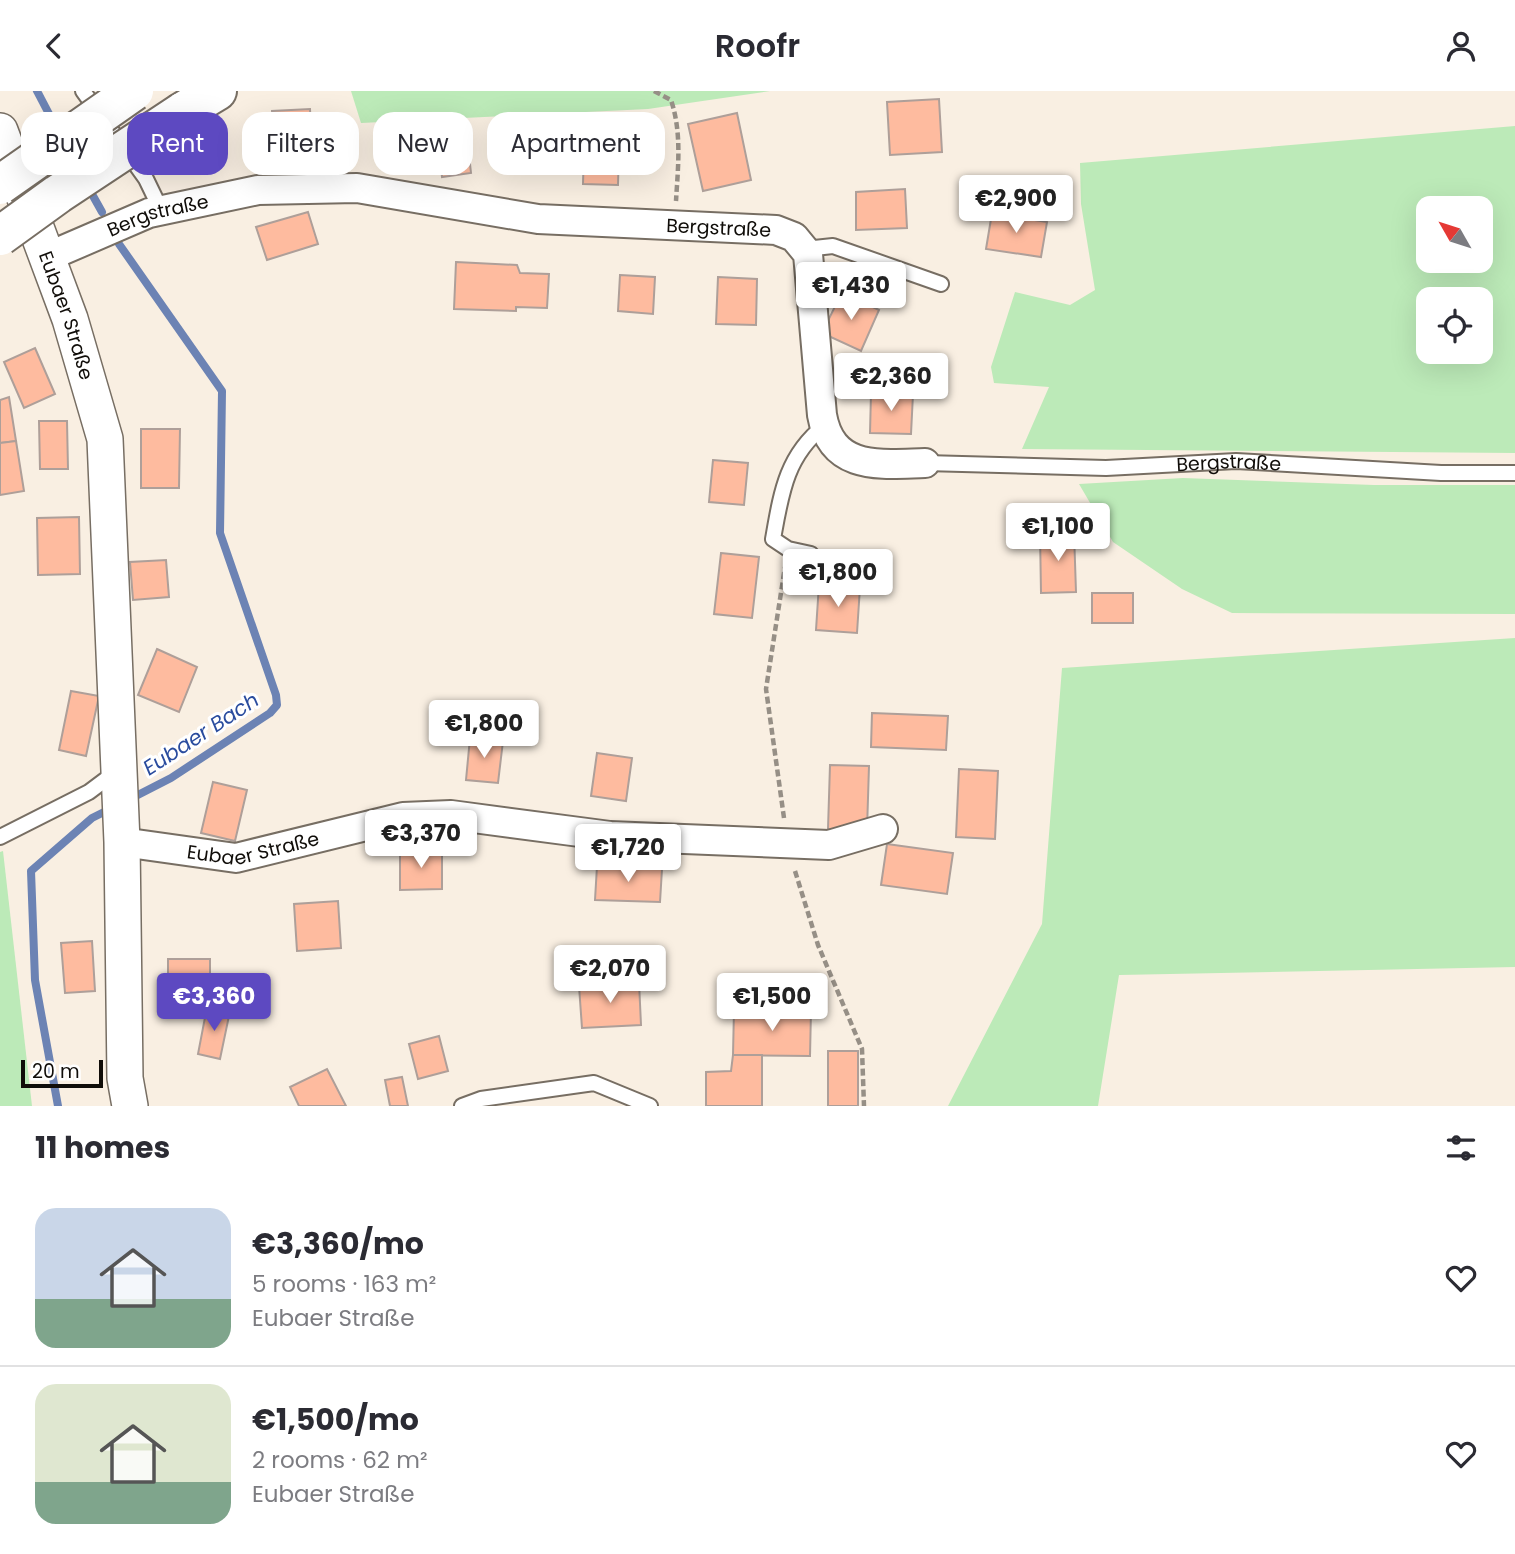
<!DOCTYPE html>
<meta charset="utf-8">
<style>
body{margin:0;font-family:Poppins,sans-serif;background:#f7f7f7;color:#2b2b33;height:100vh;display:flex;flex-direction:column;font-size:26px;white-space:nowrap}
*{box-sizing:border-box;margin:0}
p{font-size:23px;color:#7c7c81}
.icon{flex:none;width:38px;height:38px;fill:none;stroke:currentColor;stroke-width:2;stroke-linecap:round;stroke-linejoin:round}
.map{position:relative;height:1015px;overflow:hidden}
.sheet{display:flex;flex-direction:column;background:#fff;flex:1}
.sheet>*{flex:none}
.banner{position:absolute;left:21px;top:21px;width:700px;height:63px;display:flex;gap:14px}
.needle{width:46px;rotate:309deg}
.controls{position:absolute;left:1416px;top:105px;display:grid;gap:14px}
.controls a{display:grid;place-items:center;width:77px;height:77px;border-radius:14px;background:#fff;box-shadow:0 7px 28px #0002;font-size:35px}
.scale{position:absolute;left:21px;bottom:18px;width:82px;box-sizing:border-box;padding-left:7px;border:4px solid #100d09;border-top:0;font-size:19px;line-height:24px;white-space:nowrap;color:#100d09;-webkit-text-stroke:5px #fff;paint-order:stroke}
.price{position:absolute;translate:-50% -60px;padding:0 16px;border-radius:7px;background:#fff;color:#222;font-size:23px;line-height:46px;filter:drop-shadow(0 2px 4px #0008)}
.price::after{content:'';position:absolute;left:50%;top:42px;width:21px;height:16px;margin-left:-10px;background:inherit;clip-path:polygon(0 0,100% 0,50% 100%)}
.price.on{background:#5d49c1;color:#fff}
ul{padding:0;list-style:none}
li{display:flex;align-items:center;gap:21px;height:175px;padding:0 35px}
li+li{border-top:2px solid #e1e1e2}
li span{display:grid;place-items:center;flex:none;width:196px;height:140px;border-radius:21px;color:#555}
li>.icon{margin-inline-start:auto}
span .icon{width:84px;height:84px;fill:#fffc;stroke-width:1}
li b{font-size:30px}
h2{display:flex;justify-content:space-between;align-items:center;height:84px;padding:0 35px;font-size:30px}
.tag{padding:0 24px;border-radius:21px;background:#fff;box-shadow:0 7px 28px #0002;font-size:24px;line-height:63px}
.tag.on{background:#5d49c1;color:#fff}
header{display:flex;justify-content:space-between;align-items:center;height:91px;padding:0 35px;background:#fff;font-size:32px;font-weight:600}
.map>svg:first-child{display:block}
.green{fill:#bceab8;fill-rule:evenodd}
.lines{fill:none;stroke-linecap:round;stroke-linejoin:round}
.stream{stroke:#6c83b4;stroke-width:8}
.building{fill:#febb9f;stroke:#ae9f99;stroke-width:2}
.service-casing{stroke:#776e63;stroke-width:18}
.minor-casing{stroke:#776e63;stroke-width:32}
.tertiary-casing{stroke:#776e63;stroke-width:38}
.primary-casing{stroke:#776e63;stroke-width:42}
.path{stroke:#968f86;stroke-width:4.5;stroke-dasharray:7 3.5;stroke-linecap:butt}
.service{stroke:#fff;stroke-width:14}
.minor{stroke:#fff;stroke-width:28}
.tertiary{stroke:#fff;stroke-width:35}
.primary{stroke:#fff;stroke-width:38}
.primary-bridge-casing{stroke:#776e63;stroke-width:42;stroke-linecap:butt}
.primary-bridge{stroke:#fff;stroke-width:38}
.labels{text-anchor:middle;stroke-width:6;stroke-linejoin:round;paint-order:stroke}
.street-label{font-size:19px;fill:#100d09;stroke:#fff}
.water-label{font-size:21px;font-style:italic;fill:#2a4c9e;stroke:#fff}
</style>
<header><svg class="icon" aria-label="back" viewBox="0 0 24 24"><path d="M15 5l-7 7 7 7"/></svg>Roofr<svg class="icon" aria-label="person" viewBox="0 0 24 24"><circle cx="12" cy="8" r="4"/><path d="M4 21q1-7 8-7t8 7"/></svg></header>
<div class="map">
<svg width="1515" height="1015" viewBox="0 0 1515 1015">
<rect width="100%" height="100%" fill="#f9efe2"/>
<g class="green">
<path d="M351 0H770L648 18 361 32Z"/>
<path d="M1515 35V362L1022 358 1049 296 994 292 991 276 1015 201 1070 214 1095 199 1081 113 1080 72ZM1428 117H1480V170H1428ZM1428 208H1480V261H1428Z"/>
<path d="M1183 387 1374 394H1515V523L1232 522 1182 498 1113 451 1079 393Z"/>
<path d="M1515 547V876L1119 884 1098 1015H948L1042 833 1062 577Z"/>
<path d="M3 760 32 1015H0V761Z"/>
</g>
<g class="lines">
<g class="stream">
<path d="M37 0 59 42"/>
<path d="M88 96 102 121"/>
<path d="M119 153 222 300 220 442 276 604 277 614 270 622 171 687 130 708"/>
<path d="M58 1015 35 889 31 780 92 727 112 717"/>
</g>
</g>
<g class="building">
<path d="M939 8 942 61 890 64 887 11Z"/>
<path d="M310 18 312 57 274 59 272 20Z"/>
<path d="M737 22 751 89 703 100 688 33Z"/>
<path d="M467 45 471 82 442 86 438 48Z"/>
<path d="M584 56 619 57 618 94 583 93Z"/>
<path d="M905 98 907 137 856 139V101Z"/>
<path d="M308 121 318 153 267 169 256 136Z"/>
<path d="M992 122 1047 131 1041 166 986 158Z"/>
<path d="M456 171 517 174 520 182 549 183 547 217 516 216V220L454 218Z"/>
<path d="M620 184 655 186 653 223 618 220Z"/>
<path d="M718 186 757 188 756 234 716 233Z"/>
<path d="M842 201 879 219 861 260 822 242Z"/>
<path d="M35 257 55 303 24 317 4 271Z"/>
<path d="M871 302 913 303 911 343 870 342Z"/>
<path d="M9 306 16 350 0 352V309Z"/>
<path d="M39 330H67L68 378H40Z"/>
<path d="M141 338H180L179 397H141Z"/>
<path d="M16 350 24 400 0 404V352Z"/>
<path d="M713 369 748 372 744 414 709 411Z"/>
<path d="M79 426 80 483 38 484 37 427Z"/>
<path d="M1074 441 1076 501 1041 502 1040 442Z"/>
<path d="M721 462 759 466 752 527 714 523Z"/>
<path d="M166 469 169 506 133 509 130 471Z"/>
<path d="M819 493 860 496 857 542 816 539Z"/>
<rect x="1092" y="502" width="41" height="30"/>
<path d="M157 558 197 576 179 621 138 604Z"/>
<path d="M71 600 99 605 86 665 59 659Z"/>
<path d="M872 622 948 625 946 659 871 656Z"/>
<path d="M470 647 503 650 498 692 466 689Z"/>
<path d="M597 662 632 667 626 710 591 705Z"/>
<path d="M830 674 869 675 867 739 828 738Z"/>
<path d="M959 678 998 680 995 748 956 746Z"/>
<path d="M213 691 247 699 235 750 201 742Z"/>
<path d="M887 753 953 762 947 803 881 794Z"/>
<path d="M400 759H442V798L400 799Z"/>
<path d="M597 775 662 778 660 811 595 809Z"/>
<path d="M338 810 341 857 297 860 294 813Z"/>
<path d="M92 850 95 900 65 902 61 852Z"/>
<rect x="168" y="868" width="42" height="37"/>
<path d="M639 891 641 934 582 937 579 895Z"/>
<path d="M207 916 230 920 220 968 198 963Z"/>
<path d="M734 918 811 919 810 965 733 964Z"/>
<path d="M439 945 448 980 418 988 409 953Z"/>
<rect x="828" y="960" width="30" height="55"/>
<path d="M733 964H762V1015H706V981L731 980Z"/>
<path d="M327 978 346 1015H299L290 996Z"/>
<path d="M402 986 408 1015H390L385 989Z"/>
</g>
<g class="lines">
<defs>
<g id="service">
<path d="M83 0 146 88 161 119"/>
<path d="M805 158 833 155 941 193"/>
<path id="s1" d="M925 372 1106 377 1236 370 1441 382H1515"/>
<path d="M811 463 788 458 773 448C781 403 786 365 824 335"/>
<path d="M0 746 89 701 117 680"/>
<path d="M462 1015 481 1008 594 992 650 1015"/>
</g>
<g id="minor">
<path id="s2" d="M47 166 149 122 258 99 357 97 538 128 776 139 794 146 808 163 822 324C832 381 882 373 925 372"/>
<path id="s3" d="M122 751 236 767 403 726 451 724 610 745 829 754 883 738"/>
</g>
<g id="tertiary">
<path id="s4" d="M0 40 70 228 105 348 122 751 125 987 130 1015"/>
</g>
<path id="primary" d="M182 21 217 0"/>
</defs>
<use href="#service" class="service-casing"/>
<use href="#minor" class="minor-casing"/>
<use href="#tertiary" class="tertiary-casing"/>
<use href="#primary" class="primary-casing"/>
<g class="path">
<path d="M654 0 671 9C682 42 678 76 676 110"/>
<path d="M784 727 766 598 785 476"/>
<path d="M795 780 818 854 862 958 864 1015"/>
</g>
<use href="#service" class="service"/>
<use href="#minor" class="minor"/>
<use href="#tertiary" class="tertiary"/>
<use href="#primary" class="primary"/>
<defs>
<g id="primary-bridge">
<path d="M0 94 134 0"/>
<path d="M0 145 58 103 182 21"/>
</g>
</defs>
<use href="#primary-bridge" class="primary-bridge-casing"/>
<use href="#primary-bridge" class="primary-bridge"/>
</g>
<g class="labels">
<g class="street-label">
<text dy="7" stroke="none"><textPath href="#s2" startOffset="119">Bergstraße</textPath></text>
<text dy="7" stroke="none"><textPath href="#s2" startOffset="686">Bergstraße</textPath></text>
<text dy="7" stroke="none"><textPath href="#s4" startOffset="196">Eubaer Straße</textPath></text>
<text dy="7" stroke="none"><textPath href="#s1" startOffset="304">Bergstraße</textPath></text>
<text dy="7" stroke="none"><textPath href="#s3" startOffset="133">Eubaer Straße</textPath></text>
</g>
<g class="water-label">
<text transform="translate(201 643) rotate(-33)" y="7">Eubaer Bach</text>
</g>
</g>
</svg>
<div class="controls">
<a><svg class="needle" viewBox="-14 -14 28 28"><path d="M0-13l5 13h-10z" fill="#e53935"/><path d="M0 13l5-13h-10z" fill="#7c7c81"/></svg></a>
<a><svg class="icon" aria-label="locate" viewBox="0 0 24 24"><circle cx="12" cy="12" r="6"/><path d="M12 2v4M12 18v4M2 12h4M18 12h4"/></svg></a>
</div>
<div class="scale">20 m</div>
<b class="price" style="left:1016px;top:144px">€2,900</b>
<b class="price" style="left:851px;top:231px">€1,430</b>
<b class="price" style="left:891px;top:322px">€2,360</b>
<b class="price" style="left:1058px;top:472px">€1,100</b>
<b class="price" style="left:838px;top:518px">€1,800</b>
<b class="price" style="left:484px;top:669px">€1,800</b>
<b class="price" style="left:421px;top:779px">€3,370</b>
<b class="price" style="left:628px;top:793px">€1,720</b>
<b class="price" style="left:610px;top:914px">€2,070</b>
<b class="price on" style="left:214px;top:942px">€3,360</b>
<b class="price" style="left:772px;top:942px">€1,500</b>
<div class="banner">
<a class="tag">Buy</a>
<a class="tag on">Rent</a>
<a class="tag">Filters</a>
<a class="tag">New</a>
<a class="tag">Apartment</a>
</div>
</div>
<section class="sheet">
<h2>11 homes<svg class="icon" aria-label="filters" viewBox="0 0 24 24"><path d="M4 7h16M4 17h16"/><circle cx="9" cy="7" r="2"/><circle cx="15" cy="17" r="2"/></svg></h2>
<ul>
<li><span style="background:linear-gradient(#c9d6e8 65%,#7fa58c 0)"><svg class="icon" aria-label="home" viewBox="0 0 24 24"><path d="M3 11l9-7 9 7M6 9v11h12V9"/></svg></span><div><b>€3,360/mo</b><p>5 rooms · 163 m²</p><p>Eubaer Straße</p></div><svg class="icon" aria-label="heart" viewBox="0 0 24 24"><path d="M12 20l-8-8c-3-5 5-10 8-4 3-6 11-1 8 4z"/></svg></li>
<li><span style="background:linear-gradient(#dfe7d0 70%,#7fa58c 0)"><svg class="icon" aria-label="home" viewBox="0 0 24 24"><path d="M3 11l9-7 9 7M6 9v11h12V9"/></svg></span><div><b>€1,500/mo</b><p>2 rooms · 62 m²</p><p>Eubaer Straße</p></div><svg class="icon" aria-label="heart" viewBox="0 0 24 24"><path d="M12 20l-8-8c-3-5 5-10 8-4 3-6 11-1 8 4z"/></svg></li>
</ul>
</section>
